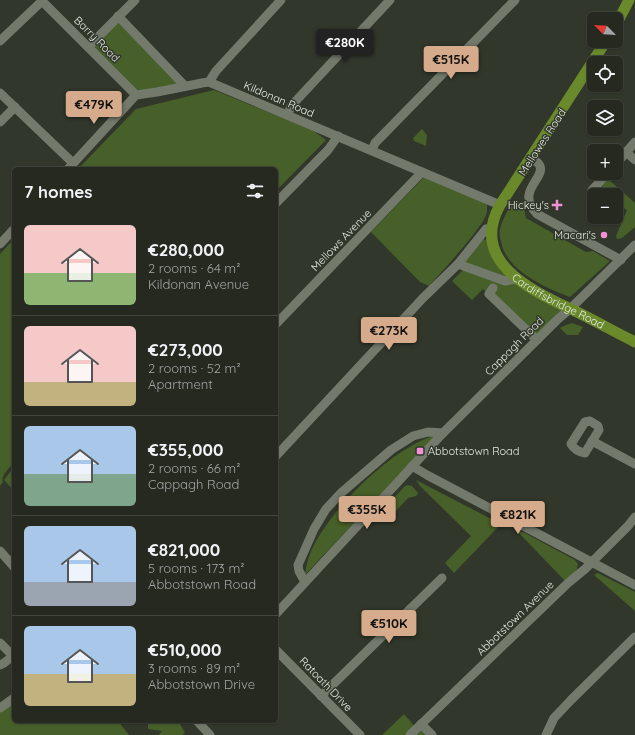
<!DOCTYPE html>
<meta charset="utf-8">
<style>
body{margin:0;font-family:Quicksand,sans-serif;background:#2d3129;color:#f1f3f6;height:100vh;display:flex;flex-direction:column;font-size:15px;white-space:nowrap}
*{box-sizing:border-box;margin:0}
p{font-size:13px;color:#a3a6a5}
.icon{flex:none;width:22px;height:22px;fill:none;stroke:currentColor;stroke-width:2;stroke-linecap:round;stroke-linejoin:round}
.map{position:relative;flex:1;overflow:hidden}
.panel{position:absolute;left:12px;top:167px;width:266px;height:556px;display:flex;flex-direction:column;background:#252920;border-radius:6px;box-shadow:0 1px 3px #0004,0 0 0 1px #42453e}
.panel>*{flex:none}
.needle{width:26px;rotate:294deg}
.tools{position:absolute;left:587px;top:12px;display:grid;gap:8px}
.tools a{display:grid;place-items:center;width:36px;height:36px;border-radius:6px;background:#252920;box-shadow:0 1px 3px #0004,0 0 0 1px #42453e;font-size:20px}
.price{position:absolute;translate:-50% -34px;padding:0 9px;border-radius:4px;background:#d6ab8b;color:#111;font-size:13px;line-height:26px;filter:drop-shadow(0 1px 2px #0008)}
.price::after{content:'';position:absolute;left:50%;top:24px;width:12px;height:9px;margin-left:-6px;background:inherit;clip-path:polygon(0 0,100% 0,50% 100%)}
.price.current{background:#222;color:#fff}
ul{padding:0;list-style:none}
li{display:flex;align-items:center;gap:12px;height:100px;padding:0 12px}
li+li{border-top:1px solid #42453e}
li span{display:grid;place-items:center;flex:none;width:112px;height:80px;border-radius:6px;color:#555}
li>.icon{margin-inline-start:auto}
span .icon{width:48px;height:48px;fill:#fffc;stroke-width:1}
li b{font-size:17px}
h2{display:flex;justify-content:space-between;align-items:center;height:48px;padding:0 12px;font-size:17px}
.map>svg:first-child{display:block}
.green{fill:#475f28}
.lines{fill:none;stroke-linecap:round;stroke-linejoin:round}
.minor{stroke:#737a6c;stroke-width:9}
.major{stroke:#69892b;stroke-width:11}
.poi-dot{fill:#f391d6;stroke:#31372b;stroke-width:1.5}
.labels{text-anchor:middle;stroke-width:3;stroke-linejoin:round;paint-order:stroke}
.street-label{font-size:11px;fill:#e7ebe4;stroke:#31372b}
.poi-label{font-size:11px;fill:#e7ebe4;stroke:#31372b;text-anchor:end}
</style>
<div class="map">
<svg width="635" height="735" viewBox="0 0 635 735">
<rect width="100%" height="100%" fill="#31372b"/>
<g class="green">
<path d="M118 16 184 86 136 95 87 47Z"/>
<path d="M214 90 312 130 326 140 276 191V169H78L136 109Z"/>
<path d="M422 129 427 135 426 146 414 141 413 138Z"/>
<path d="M425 176 487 203C487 206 487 209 487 212 484 227 441 272 429 286L420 282 371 232Z"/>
<path d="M608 179 635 203V227L622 238 617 239 616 236 627 210 616 204V195H600V188Z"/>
<path d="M523 202 526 218 586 252 593 251 610 261 570 297C546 288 505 270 501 241 500 238 499 233 500 229 502 220 507 212 511 204Z"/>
<path d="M492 236 501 263 570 309 537 339 483 289 472 300 452 281 463 270 466 260 482 239 487 240Z"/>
<path d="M14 239V463C9 468 1 475 3 482L0 486V254Z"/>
<path d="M572 323 583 327 578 335H567L560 328 566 325Z"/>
<path d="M436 435 305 575C306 566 308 557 312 549 331 508 393 447 436 435Z"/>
<path d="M14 467V491L4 480Z"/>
<path d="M416 480 501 524 454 573 445 563 471 536 420 486Z"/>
<path d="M407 485 412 486 418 493 416 496 408 498 395 512 387 505 405 486Z"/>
<path d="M516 530 525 533 575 560 578 564 577 569 567 583Z"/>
<path d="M598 573 635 592V611L594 575Z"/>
<path d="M14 703V721H118L129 735H0V713Z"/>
<path d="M404 714 416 728 431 735H382Z"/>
<path d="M146 721H157L163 724 175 723 180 724 185 733 182 735H159L162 731 148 729V722Z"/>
</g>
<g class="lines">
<g class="minor">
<path d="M41 0 136 95"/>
<path d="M118 16 185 86"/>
<path d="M0 41 42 1"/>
<path d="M88 47 135 0"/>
<path d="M209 82 216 71 281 0"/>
<path d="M0 93 73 163"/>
<path d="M287 115 292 105 390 0"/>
<path d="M0 122 15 107"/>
<path d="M372 150 375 143 515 0"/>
<path d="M626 152 635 160"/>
<path d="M532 157C534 160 539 163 540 166 545 179 515 191 537 214L621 260"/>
<path d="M616 164 635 142"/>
<path d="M68 169 136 95 157 92 202 83 209 82 500 205"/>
<path d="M592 190 608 173"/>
<path d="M276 203 328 150 338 136"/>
<path d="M0 244 14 229"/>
<path d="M458 264 505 281 516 279"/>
<path d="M493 288 489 294 537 340"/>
<path d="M276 324 422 172"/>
<path d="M590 421 598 426 599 430 585 453C579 452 574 449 571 444L585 422Z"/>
<path d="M592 441 635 464"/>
<path d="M276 456 423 298 458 264 486 229 492 228"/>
<path d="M412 466 427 475 635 585"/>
<path d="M0 551 14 567"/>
<path d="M305 582 299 571 298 565 314 529 326 509 341 493 391 450 413 436 428 432 443 433"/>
<path d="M276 614 443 433 558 319 570 309 635 245"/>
<path d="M0 643 14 657"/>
<path d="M276 650 360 735"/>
<path d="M0 665 4 663 13 656"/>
<path d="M321 696 442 578"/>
<path d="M0 708 14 698"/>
<path d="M197 721 210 735"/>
<path d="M421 724 432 735"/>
<path d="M410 735 568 583 585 569 628 526 635 517"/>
<path d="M546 735 554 718 571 700 635 637"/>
</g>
<g class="major">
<path d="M616 25 629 0"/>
<path id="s1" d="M606 41 500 205C467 265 538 293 581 314 599 323 617 333 635 342"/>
</g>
</g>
<g class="poi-dot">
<path d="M555 199h4v4h4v4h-4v4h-4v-4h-4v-4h4z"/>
<circle cx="604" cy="235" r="4"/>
<rect x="416" y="447" width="8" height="8" rx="2"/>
</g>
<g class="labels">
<g class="street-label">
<text transform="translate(97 39) rotate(45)" y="4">Barry Road</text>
<text transform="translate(279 99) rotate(23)" y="4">Kildonan Road</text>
<text transform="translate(542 142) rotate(-57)" y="4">Mellowes Road</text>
<text transform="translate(341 240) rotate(-46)" y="4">Mellows Avenue</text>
<text dy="4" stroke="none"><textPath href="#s1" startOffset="326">Cardiffsbridge Road</textPath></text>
<text transform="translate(514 346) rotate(-45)" y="4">Cappagh Road</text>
<text transform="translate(515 618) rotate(-44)" y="4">Abbotstown Avenue</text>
<text transform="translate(326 684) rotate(46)" y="4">Ratoath Drive</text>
</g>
<g class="poi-label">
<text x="549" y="209">Hickey's</text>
<text x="596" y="239">Macari's</text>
<text x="428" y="455" text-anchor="start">Abbotstown Road</text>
</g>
</g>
</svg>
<div class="tools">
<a><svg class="needle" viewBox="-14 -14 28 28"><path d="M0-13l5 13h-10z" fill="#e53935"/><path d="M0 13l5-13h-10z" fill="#a3a6a5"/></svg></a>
<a><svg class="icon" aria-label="locate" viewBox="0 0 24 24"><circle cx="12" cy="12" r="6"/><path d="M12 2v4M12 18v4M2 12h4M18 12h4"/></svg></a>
<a><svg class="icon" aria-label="layers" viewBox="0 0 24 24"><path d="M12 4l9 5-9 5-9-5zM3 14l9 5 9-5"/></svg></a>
<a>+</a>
<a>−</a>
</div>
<b class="price current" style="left:345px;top:63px">€280K</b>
<b class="price" style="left:451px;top:80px">€515K</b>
<b class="price" style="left:94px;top:125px">€479K</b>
<b class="price" style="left:389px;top:351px">€273K</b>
<b class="price" style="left:367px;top:530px">€355K</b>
<b class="price" style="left:518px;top:535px">€821K</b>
<b class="price" style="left:389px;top:644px">€510K</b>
<section class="panel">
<h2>7 homes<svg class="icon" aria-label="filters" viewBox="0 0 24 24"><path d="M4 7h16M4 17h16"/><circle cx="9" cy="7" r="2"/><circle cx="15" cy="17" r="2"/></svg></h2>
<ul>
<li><span style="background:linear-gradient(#f6c9c9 60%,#8fb573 0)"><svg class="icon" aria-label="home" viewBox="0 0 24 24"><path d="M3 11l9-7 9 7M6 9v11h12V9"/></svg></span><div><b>€280,000</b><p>2 rooms · 64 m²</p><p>Kildonan Avenue</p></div></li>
<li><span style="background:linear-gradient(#f6c9c9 70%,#c2b280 0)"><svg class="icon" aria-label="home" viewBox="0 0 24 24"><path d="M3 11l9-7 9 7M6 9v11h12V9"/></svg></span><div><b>€273,000</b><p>2 rooms · 52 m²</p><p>Apartment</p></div></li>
<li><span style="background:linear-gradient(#a9c7e8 60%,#7fa58c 0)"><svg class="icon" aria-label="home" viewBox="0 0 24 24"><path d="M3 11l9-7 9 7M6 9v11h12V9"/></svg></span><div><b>€355,000</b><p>2 rooms · 66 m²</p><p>Cappagh Road</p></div></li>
<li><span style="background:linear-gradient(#a9c7e8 70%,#9aa5b1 0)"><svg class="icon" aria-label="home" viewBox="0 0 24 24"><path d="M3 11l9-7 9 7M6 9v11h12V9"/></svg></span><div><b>€821,000</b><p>5 rooms · 173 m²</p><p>Abbotstown Road</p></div></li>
<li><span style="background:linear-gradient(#a9c7e8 60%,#c2b280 0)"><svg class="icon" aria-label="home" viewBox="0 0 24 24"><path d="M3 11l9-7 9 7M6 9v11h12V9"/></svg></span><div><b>€510,000</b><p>3 rooms · 89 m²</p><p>Abbotstown Drive</p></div></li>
</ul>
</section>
</div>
